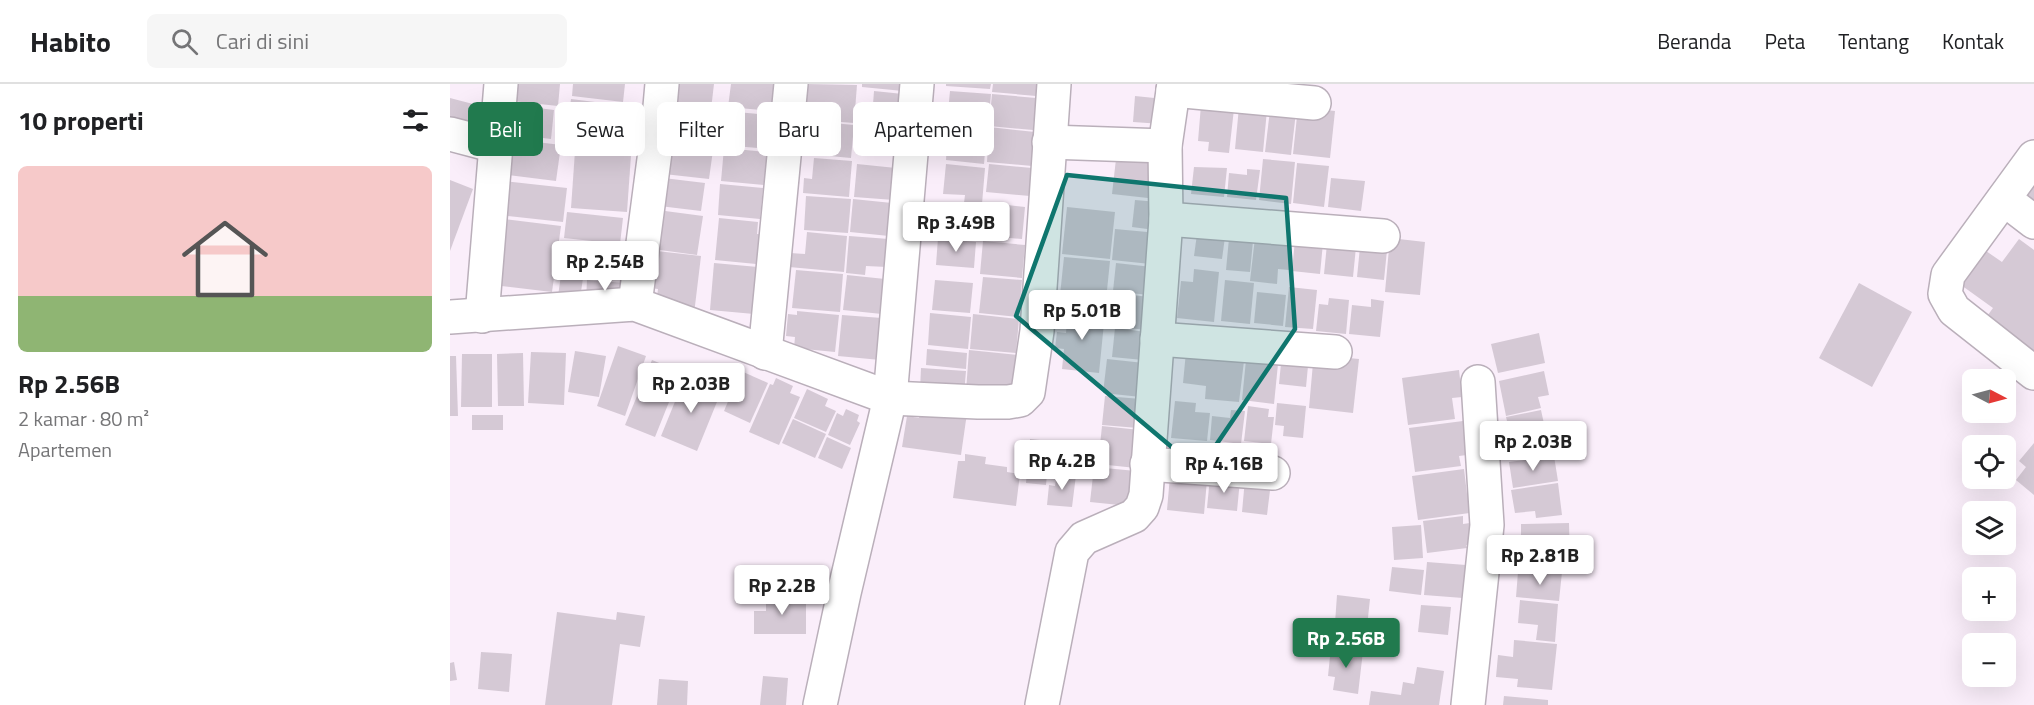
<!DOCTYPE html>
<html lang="id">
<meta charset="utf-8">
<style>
body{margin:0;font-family:"Titillium Web",sans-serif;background:#f6f6f6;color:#202124;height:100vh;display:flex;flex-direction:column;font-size:22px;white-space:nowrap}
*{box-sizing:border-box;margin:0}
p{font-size:20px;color:#757577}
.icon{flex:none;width:33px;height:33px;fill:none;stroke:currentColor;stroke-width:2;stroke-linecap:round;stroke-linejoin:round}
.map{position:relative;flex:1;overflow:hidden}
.sheet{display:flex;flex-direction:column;background:#fff;width:450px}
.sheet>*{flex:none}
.guide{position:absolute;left:18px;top:18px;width:570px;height:54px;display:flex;gap:12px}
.needle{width:39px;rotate:96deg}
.buttons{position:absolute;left:1512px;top:285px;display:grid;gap:12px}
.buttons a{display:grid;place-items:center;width:54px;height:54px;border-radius:9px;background:#fff;box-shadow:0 6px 24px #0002;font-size:30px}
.price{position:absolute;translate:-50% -51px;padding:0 14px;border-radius:6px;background:#fff;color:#222;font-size:20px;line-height:39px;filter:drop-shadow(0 2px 3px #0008)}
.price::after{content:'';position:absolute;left:50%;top:36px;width:18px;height:14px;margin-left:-9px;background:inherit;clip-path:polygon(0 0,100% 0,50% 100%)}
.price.on{background:#217a4e;color:#fff}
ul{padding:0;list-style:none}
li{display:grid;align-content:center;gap:12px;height:318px;padding:0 18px}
li span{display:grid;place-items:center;height:186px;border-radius:9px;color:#555}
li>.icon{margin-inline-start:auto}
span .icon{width:108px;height:108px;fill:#fffc;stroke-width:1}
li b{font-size:26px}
h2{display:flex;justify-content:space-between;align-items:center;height:72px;padding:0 18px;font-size:26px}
.chip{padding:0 21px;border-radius:9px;background:#fff;box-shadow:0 6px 24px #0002;font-size:21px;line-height:54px}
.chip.on{background:#217a4e;color:#fff}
header{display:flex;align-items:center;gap:36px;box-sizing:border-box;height:84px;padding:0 30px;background:#fff;border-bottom:2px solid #e0e0e0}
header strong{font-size:28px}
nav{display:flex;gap:33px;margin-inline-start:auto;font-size:21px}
.search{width:420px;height:54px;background:#f6f6f6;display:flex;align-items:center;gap:15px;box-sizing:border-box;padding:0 21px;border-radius:9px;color:#757577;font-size:22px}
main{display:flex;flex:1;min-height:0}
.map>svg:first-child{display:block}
.building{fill:#d5c9d5}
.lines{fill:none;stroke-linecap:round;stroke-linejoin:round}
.minor-casing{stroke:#baafba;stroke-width:36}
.minor{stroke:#fff;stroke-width:33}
.marked{fill:#0f766e;fill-opacity:0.2;stroke:#0f766e;stroke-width:4.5;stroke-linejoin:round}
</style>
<header>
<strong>Habito</strong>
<div class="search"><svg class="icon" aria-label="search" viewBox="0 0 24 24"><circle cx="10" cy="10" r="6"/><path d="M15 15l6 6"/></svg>Cari di sini</div>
<nav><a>Beranda</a><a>Peta</a><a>Tentang</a><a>Kontak</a></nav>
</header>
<main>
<section class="sheet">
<h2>10 properti<svg class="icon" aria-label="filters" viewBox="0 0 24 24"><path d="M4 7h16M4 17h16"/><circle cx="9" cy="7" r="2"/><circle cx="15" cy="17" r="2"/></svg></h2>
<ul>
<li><span style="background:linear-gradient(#f6c9c9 70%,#8fb573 0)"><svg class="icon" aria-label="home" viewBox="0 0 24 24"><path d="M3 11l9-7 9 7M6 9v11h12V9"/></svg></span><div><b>Rp 2.56B</b><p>2 kamar · 80 m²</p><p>Apartemen</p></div></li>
</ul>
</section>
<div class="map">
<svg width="1584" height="621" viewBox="0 0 1584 621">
<rect width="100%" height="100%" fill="#faeefa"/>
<g class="building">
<path d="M64 0H110L108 22 62 17Z"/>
<path d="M123 0H175L173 18 122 12Z"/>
<path d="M216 0H264L257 59H264L259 95 205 89Z"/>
<path d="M281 0H332L334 28 278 23Z"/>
<path d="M357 0 407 1 404 39 354 35Z"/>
<path d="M412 0H453V7L412 3Z"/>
<path d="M496 0H541L540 5 496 2Z"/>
<path d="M543 0H587L586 12 542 8Z"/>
<path d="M424 7 453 10 451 37 422 34Z"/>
<path d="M500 7 541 10 538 42 482 37 483 27 498 28Z"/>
<path d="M542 10 586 14 583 46 539 42Z"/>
<path d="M685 12 714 15 712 40 683 38Z"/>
<path d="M0 14 23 20 14 51 0 47Z"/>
<path d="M121 15 177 22 173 54 116 47Z"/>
<path d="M56 20 104 26 101 55 53 49Z"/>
<path d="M751 21 784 25 779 69 758 67 759 58 748 57Z"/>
<path d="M789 23 817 26 813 68 785 65Z"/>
<path d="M848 23 885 27 880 74 843 70Z"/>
<path d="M820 26 846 28 841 71 815 68Z"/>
<path d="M275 27 320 31 319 50 332 52 331 66 272 61Z"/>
<path d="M361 37 404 41 401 74 358 70Z"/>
<path d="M421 40 449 43 446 72 418 69Z"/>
<path d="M485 40 537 44 534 80 496 76 497 56 483 54Z"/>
<path d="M539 43 585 48 582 82 537 78Z"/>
<path d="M126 53 182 57 177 128 121 124Z"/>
<path d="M55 54 111 61 106 97 51 90Z"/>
<path d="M274 64 317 68 314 101 271 97Z"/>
<path d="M364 74 402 77 399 113 353 109 354 94 362 95Z"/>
<path d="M666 75 711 80 707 115 662 110Z"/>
<path d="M813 75 845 78 841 120 809 116Z"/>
<path d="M847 79 879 82 874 123 843 119Z"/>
<path d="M407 80 446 84 444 116 404 113Z"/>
<path d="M496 80 535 84 532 120 514 119 515 111 493 110Z"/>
<path d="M539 80 582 84 580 112 536 108Z"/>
<path d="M744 83 777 84 774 113 741 110Z"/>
<path d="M797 85 810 86 806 116 777 113 779 89 797 91Z"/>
<path d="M205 93 255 99 251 127 201 121Z"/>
<path d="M881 94 915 97 911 127 878 123Z"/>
<path d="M0 96 23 105 0 167Z"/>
<path d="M1584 96V118L1574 111Z"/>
<path d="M53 97 117 104 113 138 49 131Z"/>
<path d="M270 100 313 104 310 135 268 131Z"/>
<path d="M356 112 401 115 398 149 354 146Z"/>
<path d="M403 115 442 119 439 152 400 148Z"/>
<path d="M685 116 708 118 705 146 682 143Z"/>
<path d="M490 119 530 122 527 151 488 147Z"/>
<path d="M540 119 575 123 572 155 537 152Z"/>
<path d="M617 123 665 128 660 175 612 170Z"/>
<path d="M200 125 253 132 247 171 195 164Z"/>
<path d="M117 128 173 134 170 160 114 154Z"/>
<path d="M46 134 111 142 102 208 43 201Z"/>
<path d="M269 134 308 138 307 150 319 151 317 181 265 176Z"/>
<path d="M665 145 708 149 710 181 662 176Z"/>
<path d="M806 145 842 159 839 186 828 185 827 200 800 197Z"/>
<path d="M357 148 397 152 394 188 339 183 340 169 355 170Z"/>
<path d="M747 150 775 153 772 175 744 172Z"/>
<path d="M399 152 439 155 437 183 416 182 415 191 396 189Z"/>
<path d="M488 154 526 158 524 184 486 181Z"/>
<path d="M779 154 803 157 800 188 776 186Z"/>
<path d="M940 154 975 158 970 211 935 208Z"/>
<path d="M1569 155 1584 166V276L1530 242 1543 224 1511 201 1536 167 1552 178Z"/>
<path d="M845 156 873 159 870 190 842 187Z"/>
<path d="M533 157 575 161 572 194 530 190Z"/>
<path d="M115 158 168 163 165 194 112 188Z"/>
<path d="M877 160 906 163 903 193 874 190Z"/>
<path d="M910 163 937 166 934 196 907 193Z"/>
<path d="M198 166 251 172 244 230 205 226 208 205 193 203Z"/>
<path d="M614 173 660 177 656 216 610 211Z"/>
<path d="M264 179 308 183 304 230 260 226Z"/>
<path d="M666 179 702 183 699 211 663 207Z"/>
<path d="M744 185 769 188 764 238 727 234 731 197 743 198Z"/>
<path d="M346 186 393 190 390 228 342 224Z"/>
<path d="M111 191 133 194 129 222 107 219Z"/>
<path d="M397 191 435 195 432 230 393 226Z"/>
<path d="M533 193 572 196 569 233 529 229Z"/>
<path d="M137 196 175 199 173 220 136 217Z"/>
<path d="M485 196 523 199 520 229 482 226Z"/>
<path d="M775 196 804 199 800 240 771 237Z"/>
<path d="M1409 199 1462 228 1422 303 1369 274Z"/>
<path d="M839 203 867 206 863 245 835 243Z"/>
<path d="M807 208 836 211 833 242 804 239Z"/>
<path d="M662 209 700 213 697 246 659 242Z"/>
<path d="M879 214 899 216 896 250 866 247 869 220 878 221Z"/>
<path d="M921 215 934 217 930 253 899 250 902 221 921 223Z"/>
<path d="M618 225 655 229 649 289 612 285 614 265 605 264 607 248 616 249Z"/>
<path d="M347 227 389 231 385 268 344 264 345 253 336 252 338 230 347 231Z"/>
<path d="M480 229 521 233 518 265 478 261Z"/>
<path d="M523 230 569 235 566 269 520 265Z"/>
<path d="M392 231 432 234 441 277 388 272Z"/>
<path d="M665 244 696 248 693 276 662 273Z"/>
<path d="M1089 249 1095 279 1048 289 1041 260Z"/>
<path d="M168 262 196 272 175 332 147 322Z"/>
<path d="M477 265 517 269 516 285 476 281Z"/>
<path d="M519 266 577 272 574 303 516 307Z"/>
<path d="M797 266 828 280 824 320 792 316Z"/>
<path d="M125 267 156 272 149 313 118 308Z"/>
<path d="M81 268 116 269 114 321 78 319Z"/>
<path d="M736 268 794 277 789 318 755 315 756 302 733 299Z"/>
<path d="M73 269 74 322H48L47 270Z"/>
<path d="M832 269 859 271 856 303 829 300Z"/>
<path d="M12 270H42V323H11Z"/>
<path d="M0 272H6L8 332H0Z"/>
<path d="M878 272 909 275 903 329 859 324 863 279Z"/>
<path d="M657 275 694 279 691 313 653 309Z"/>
<path d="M202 276 231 288 205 353 175 341Z"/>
<path d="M471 284 516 287 514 310 470 306Z"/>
<path d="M1009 286 1012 313 1002 314 1005 335 958 341 952 294Z"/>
<path d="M291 287 318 299 300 339 274 327Z"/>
<path d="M1094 287 1099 311 1088 313 1091 324 1056 332 1049 297Z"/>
<path d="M235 293 271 308 247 367 211 352Z"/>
<path d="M326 294 343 302 340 309 350 313 329 361 299 348 320 300 323 301Z"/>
<path d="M357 305 378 315 375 322 386 327 376 348 344 334Z"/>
<path d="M655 312 691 315 688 344 652 341Z"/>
<path d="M725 317 746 319 745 328 760 329 757 357 721 354Z"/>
<path d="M827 319 856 322 853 354 833 352 834 342 825 341Z"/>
<path d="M471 322 517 329 511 371 452 363 457 332 469 334Z"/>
<path d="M798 322 819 325 818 333H824L821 360 794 357Z"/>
<path d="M396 325 409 331 407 337 410 339 400 361 378 351 387 329 393 332Z"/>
<path d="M781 326 795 327 791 360 760 356 762 332 780 334Z"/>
<path d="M1091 326 1096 349 1062 357 1056 333Z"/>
<rect x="22" y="331" width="31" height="15"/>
<path d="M343 335 376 350 365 374 332 359Z"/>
<path d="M1013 337 1017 371 1009 372 1011 382 965 388 959 344Z"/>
<path d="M652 342 690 346 686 384 648 380Z"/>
<path d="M377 353 401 364 392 385 368 374Z"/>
<path d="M580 355 600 357 596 401 576 399Z"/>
<path d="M1584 359V411L1566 396 1576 383 1569 377Z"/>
<path d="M515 370 536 373 535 380 557 383V388L570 390 566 422 503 414 508 377H515Z"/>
<path d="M1104 372 1108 397 1063 404 1059 378Z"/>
<path d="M644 383 686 387 689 423 640 418Z"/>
<path d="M1014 385 1017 410 1024 409 1027 428 968 436 962 392Z"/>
<path d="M607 389 626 391 622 423 597 421 599 401 605 402Z"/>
<path d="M720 392 757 396 754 430 717 426Z"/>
<path d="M760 393 790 396 787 427 757 424Z"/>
<path d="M795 395 821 398 817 431 792 428Z"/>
<path d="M1108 399 1112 431 1086 434 1085 427 1065 429 1061 406Z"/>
<path d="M1013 432V440L1020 439 1023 460 1016 461 1017 464 977 469 973 437Z"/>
<path d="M1119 439 1120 479H1095V466H1071V440Z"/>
<path d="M971 441 973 474 944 476 942 443Z"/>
<path d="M977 478 1016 481 1013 514 974 511Z"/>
<path d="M942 483 974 486 971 511 939 507Z"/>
<path d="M1094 486 1112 488 1109 517 1066 513 1068 488 1094 491Z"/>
<path d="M316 511H356V550H304V527H316Z"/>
<path d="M887 511 920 515 916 552 890 550 891 540 885 539Z"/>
<path d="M1070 516 1108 520 1105 558 1086 556 1088 541 1068 539Z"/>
<path d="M971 521 1001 523 998 551 968 548Z"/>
<path d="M107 528 166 536 167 528 195 532 190 563 170 560 162 621H95Z"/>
<path d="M1064 556 1107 560 1102 606 1067 603 1068 595 1046 593 1048 571 1063 573Z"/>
<path d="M881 563 913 567 908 610 883 606 885 593 878 592Z"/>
<path d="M31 568 62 570 59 608 28 605Z"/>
<path d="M4 578 7 596 0 597V579Z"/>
<path d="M967 583 994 587 989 621H919L921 607 951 611 953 598 964 600Z"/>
<path d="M313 592 338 594 336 621H310Z"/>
<path d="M209 595 238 597 237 621H207Z"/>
<path d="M1054 612 1098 616V621H1053Z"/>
</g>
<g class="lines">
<defs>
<g id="minor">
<path d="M723 6 864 19"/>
<path d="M0 50 46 62"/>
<path d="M599 58 715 62"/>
<path d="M1584 73 1498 191 1495 210 1504 226 1584 289"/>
<path d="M1554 115 1584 138"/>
<path d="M716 135 933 152"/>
<path d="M185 220 208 45 212 0"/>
<path d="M32 232 51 0"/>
<path d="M0 233 185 220 440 314 528 318H558L570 316 578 308 587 247 604 0"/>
<path d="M707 255 885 268"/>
<path d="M315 269 341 0"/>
<path d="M697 380 823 389"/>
<path d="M370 621 394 509 440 314 467 0"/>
<path d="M592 621 622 468 634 454 684 432 692 423 696 411 716 135 715 62 724 0"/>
<path d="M1018 621 1037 441 1028 298"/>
</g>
</defs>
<use href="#minor" class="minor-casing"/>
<use href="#minor" class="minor"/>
</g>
<path class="marked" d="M617 91 836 114 845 245 749 386 566 232Z"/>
</svg>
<div class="buttons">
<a><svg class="needle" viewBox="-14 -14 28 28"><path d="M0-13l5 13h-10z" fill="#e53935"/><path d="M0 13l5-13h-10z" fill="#757577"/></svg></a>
<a><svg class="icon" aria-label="locate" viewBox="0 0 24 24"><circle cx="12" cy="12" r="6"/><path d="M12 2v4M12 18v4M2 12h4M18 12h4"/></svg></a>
<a><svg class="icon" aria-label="layers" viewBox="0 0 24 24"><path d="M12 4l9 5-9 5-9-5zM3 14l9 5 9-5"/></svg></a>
<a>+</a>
<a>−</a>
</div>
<b class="price" style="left:506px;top:169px">Rp 3.49B</b>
<b class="price" style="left:155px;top:208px">Rp 2.54B</b>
<b class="price" style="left:632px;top:257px">Rp 5.01B</b>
<b class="price" style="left:241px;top:330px">Rp 2.03B</b>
<b class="price" style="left:1083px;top:388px">Rp 2.03B</b>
<b class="price" style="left:612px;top:407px">Rp 4.2B</b>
<b class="price" style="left:774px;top:410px">Rp 4.16B</b>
<b class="price" style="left:1090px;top:502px">Rp 2.81B</b>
<b class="price" style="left:332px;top:532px">Rp 2.2B</b>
<b class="price on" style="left:896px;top:585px">Rp 2.56B</b>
<div class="guide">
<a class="chip on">Beli</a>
<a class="chip">Sewa</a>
<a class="chip">Filter</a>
<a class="chip">Baru</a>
<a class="chip">Apartemen</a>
</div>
</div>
</main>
